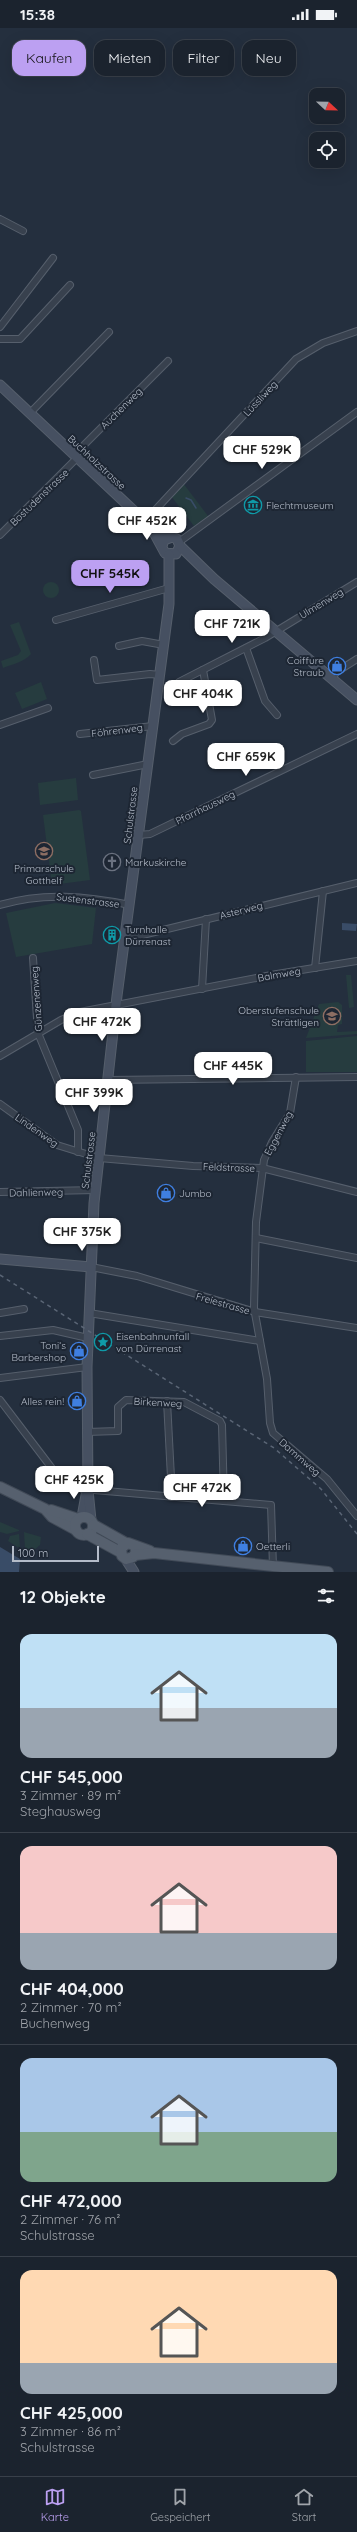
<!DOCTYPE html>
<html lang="de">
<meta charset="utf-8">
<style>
body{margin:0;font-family:Quicksand,sans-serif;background:#282f3a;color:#f1f3f6;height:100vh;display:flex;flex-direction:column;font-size:15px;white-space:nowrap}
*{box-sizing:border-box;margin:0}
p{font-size:13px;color:#a0a4aa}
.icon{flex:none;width:22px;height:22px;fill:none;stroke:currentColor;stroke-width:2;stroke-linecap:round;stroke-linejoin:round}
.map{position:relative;height:1544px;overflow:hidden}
.sheet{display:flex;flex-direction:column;background:#1b232e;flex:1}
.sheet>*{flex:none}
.guide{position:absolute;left:12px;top:12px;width:333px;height:36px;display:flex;gap:8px}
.needle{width:26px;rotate:112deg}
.controls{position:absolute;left:309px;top:60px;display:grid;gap:8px}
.controls a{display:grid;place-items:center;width:36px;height:36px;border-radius:8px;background:#1b232e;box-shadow:0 4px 16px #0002,0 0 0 1px #39404a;font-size:20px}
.scale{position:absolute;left:12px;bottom:10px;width:87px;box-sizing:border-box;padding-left:4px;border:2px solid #b4bcc9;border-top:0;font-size:11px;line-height:14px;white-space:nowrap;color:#b4bcc9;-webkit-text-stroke:3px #1d2633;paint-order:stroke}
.price{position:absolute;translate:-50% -34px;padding:0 9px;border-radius:8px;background:#fff;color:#222;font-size:13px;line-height:26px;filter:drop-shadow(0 1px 2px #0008)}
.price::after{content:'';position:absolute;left:50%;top:24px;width:12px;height:9px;margin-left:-6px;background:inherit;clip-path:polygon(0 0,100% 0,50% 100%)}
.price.on{background:#bca0f2;color:#111}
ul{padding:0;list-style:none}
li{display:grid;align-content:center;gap:8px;height:212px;padding:0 20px}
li+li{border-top:1px solid #39404a}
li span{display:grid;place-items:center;height:124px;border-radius:12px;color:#555}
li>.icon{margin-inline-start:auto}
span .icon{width:72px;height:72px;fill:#fffc;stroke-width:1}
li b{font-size:17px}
h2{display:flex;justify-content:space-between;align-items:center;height:48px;padding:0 20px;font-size:17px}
.tag{padding:0 14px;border-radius:12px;background:#1b232e;box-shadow:0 4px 16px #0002,0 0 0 1px #39404a;font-size:14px;line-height:36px}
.tag.on{background:#bca0f2;color:#111}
.status{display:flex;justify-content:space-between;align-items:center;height:28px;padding:0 20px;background:#1b232e;direction:ltr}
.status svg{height:11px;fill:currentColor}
.tabs{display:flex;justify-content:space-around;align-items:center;height:56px;border-top:1px solid #39404a;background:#1b232e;font-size:11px;color:#a0a4aa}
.tabs a{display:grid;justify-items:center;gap:2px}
.tabs .on{color:#bca0f2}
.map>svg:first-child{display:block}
.green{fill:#263c3f}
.water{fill:#394c67}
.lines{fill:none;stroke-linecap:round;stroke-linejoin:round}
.stream{stroke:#394c67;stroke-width:1.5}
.street-casing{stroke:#565f6c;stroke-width:8}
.secondary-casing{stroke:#565f6c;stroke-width:11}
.primary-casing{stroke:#414a57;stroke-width:12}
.street{stroke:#38414e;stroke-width:6}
.secondary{stroke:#465061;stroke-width:9}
.primary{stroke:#56606e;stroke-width:10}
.rail{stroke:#5a6575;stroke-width:1.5;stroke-dasharray:4 4;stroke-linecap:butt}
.labels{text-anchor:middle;stroke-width:4;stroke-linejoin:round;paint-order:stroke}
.street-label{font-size:10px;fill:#b4bcc9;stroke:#1d2633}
.poi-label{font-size:10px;fill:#b4bcc9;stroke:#1d2633;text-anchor:start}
</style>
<div class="status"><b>15:38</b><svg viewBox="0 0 49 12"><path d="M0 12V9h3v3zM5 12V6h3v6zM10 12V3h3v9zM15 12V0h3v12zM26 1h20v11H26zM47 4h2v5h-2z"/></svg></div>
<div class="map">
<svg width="357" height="1544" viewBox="0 0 357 1544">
<rect width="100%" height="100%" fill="#242f3e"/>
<g class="green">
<path d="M183 455 208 488 194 498 171 468Z"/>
<circle cx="51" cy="562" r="8"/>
<path d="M19 594 31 626C24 634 13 636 3 640L1 633 18 627 21 623 10 597Z"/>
<path d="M41 654 47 671 22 681 15 665Z"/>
<path d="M76 750 78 772 40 777 38 755Z"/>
<path d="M79 782 81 783 90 852 52 857 43 787Z"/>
<path d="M55 875 96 880 92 916 16 929 6 885Z"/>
<path d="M346 947H351L354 979 349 980Z"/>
<path d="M338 974 342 977V996L338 997 337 1004 357 1003V1006L306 1010 319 976Z"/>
<path d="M357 1008V1044H306V1013Z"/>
<path d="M0 1494 19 1502V1503L7 1506 0 1504Z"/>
<path d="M24 1504 41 1509 40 1517 33 1523 25 1522Z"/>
<path d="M19 1506 20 1519 19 1520 8 1513 10 1508Z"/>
</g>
<g class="water">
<path d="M342 895 357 896 356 903 342 902Z"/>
<path d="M0 1519 20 1531 19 1544H0Z"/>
</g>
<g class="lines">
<path class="stream" d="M186 470 191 472 196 480"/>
<defs>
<g id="street">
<path d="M0 191 23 203"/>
<path d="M0 299 53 230"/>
<path d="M0 311H20L70 257"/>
<path d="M30 385 109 304"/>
<path d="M74 427 168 333"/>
<path d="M145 493 296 331 323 315 357 303"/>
<path d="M0 507 77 430"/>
<path d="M179 514 357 384"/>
<path d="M56 592 169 560"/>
<path d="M119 618 142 613 164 617"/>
<path d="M246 620 265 673 277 687"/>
<path d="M94 632 97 652 150 646 160 647"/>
<path d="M331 650 338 643 357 631"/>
<path d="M179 654 265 610 357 554"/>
<path d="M0 697 48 680"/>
<path d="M80 706 153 698"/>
<path d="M173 713 182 706 209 696 212 692 203 642"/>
<path d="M93 747 148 736"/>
<path d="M139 807 150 806 357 706"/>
<path d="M0 877C43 864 86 868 130 877"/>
<path d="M126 911 357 855"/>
<path d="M33 930 38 1005 78 1102V1124"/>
<path d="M315 940 323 863"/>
<path d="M202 961 206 891"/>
<path d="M0 1028 61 992 80 984 277 946 357 933"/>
<path d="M296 1049 290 1085 272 1114 264 1132 256 1194 254 1280 267 1351 270 1395 273 1405 327 1451 357 1488"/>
<path d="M108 1052 357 1049"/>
<path d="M0 1076 57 1117 99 1130 193 1138 262 1140 357 1164"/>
<path d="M0 1164 96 1162"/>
<path d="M256 1210 357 1230"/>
<path d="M91 1239 137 1248 255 1284 357 1300"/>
<path d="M0 1285 24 1281"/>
<path d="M89 1285 260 1313"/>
<path d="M0 1308 53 1302 88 1310"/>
<path d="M0 1350 87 1339"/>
<path d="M0 1372 57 1447 82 1461 271 1477 273 1539"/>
<path d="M167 1373 172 1469"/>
<path d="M86 1404 118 1403V1379L126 1372 184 1374 220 1393 222 1397 224 1473"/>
</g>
<g id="secondary">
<path d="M0 357 150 498 170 509"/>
<path d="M152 501 165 525 176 526 180 518 177 511 172 509 164 512 162 518"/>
<path d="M180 518 214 551 357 672"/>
<path d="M0 1231 91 1239"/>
<path d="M82 1489 86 1467"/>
<path d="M91 1492 88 1462 87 1339 94 1175 117 968 169 576V527"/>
<path d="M125 1530 134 1544"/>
</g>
<g id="primary">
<path d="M0 1459 45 1481 52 1489 76 1502"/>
<path d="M51 1482 78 1491"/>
<circle cx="84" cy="1498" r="9"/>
<path d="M94 1497 126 1515"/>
<path d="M87 1506 120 1524"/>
<path d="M135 1518 136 1524 133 1529 126 1531 122 1528 121 1520 128 1515 150 1523"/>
<path d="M135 1527 154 1525 328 1544"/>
</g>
</defs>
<use href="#street" class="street-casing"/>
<use href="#secondary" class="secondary-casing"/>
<use href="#primary" class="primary-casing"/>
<use href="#street" class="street"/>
<use href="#secondary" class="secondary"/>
<use href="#primary" class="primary"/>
<path class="rail" d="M0 1247 274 1420 321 1461 357 1506"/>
</g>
<defs>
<symbol id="museum-ring" viewBox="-11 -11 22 22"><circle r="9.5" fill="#1d2633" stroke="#0f9aa8" stroke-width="1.5"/><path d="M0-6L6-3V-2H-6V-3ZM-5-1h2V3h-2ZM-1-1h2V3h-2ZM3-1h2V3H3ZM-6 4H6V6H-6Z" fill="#0f9aa8"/></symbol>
<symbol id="shop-ring" viewBox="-11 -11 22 22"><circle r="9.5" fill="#1d2633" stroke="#3f7fe0" stroke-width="1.5"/><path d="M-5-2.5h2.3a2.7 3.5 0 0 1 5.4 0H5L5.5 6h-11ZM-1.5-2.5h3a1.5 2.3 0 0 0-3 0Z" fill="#3f7fe0"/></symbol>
<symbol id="school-ring" viewBox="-11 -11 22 22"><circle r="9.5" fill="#1d2633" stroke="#8d6e63" stroke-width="1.5"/><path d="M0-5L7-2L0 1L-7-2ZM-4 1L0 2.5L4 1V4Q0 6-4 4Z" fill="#8d6e63"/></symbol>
<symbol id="church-ring" viewBox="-11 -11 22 22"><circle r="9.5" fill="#1d2633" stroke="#6b7280" stroke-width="1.5"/><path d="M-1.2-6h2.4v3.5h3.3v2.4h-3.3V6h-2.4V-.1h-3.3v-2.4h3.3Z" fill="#6b7280"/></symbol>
<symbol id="building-ring" viewBox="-11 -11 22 22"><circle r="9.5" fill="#1d2633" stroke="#0f9aa8" stroke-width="1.5"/><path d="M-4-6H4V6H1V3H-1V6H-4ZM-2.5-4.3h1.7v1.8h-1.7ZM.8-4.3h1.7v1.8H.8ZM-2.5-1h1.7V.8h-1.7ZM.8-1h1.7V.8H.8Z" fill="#0f9aa8"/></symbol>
<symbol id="sight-ring" viewBox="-11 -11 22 22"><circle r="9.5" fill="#1d2633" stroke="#0f9aa8" stroke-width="1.5"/><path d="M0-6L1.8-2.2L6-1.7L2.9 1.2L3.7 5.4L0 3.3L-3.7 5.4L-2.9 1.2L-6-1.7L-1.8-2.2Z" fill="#0f9aa8"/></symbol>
</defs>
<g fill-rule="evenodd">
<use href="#museum-ring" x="243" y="467" width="20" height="20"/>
<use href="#shop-ring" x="327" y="628" width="20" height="20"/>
<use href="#school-ring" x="34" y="813" width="20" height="20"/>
<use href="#church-ring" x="102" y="824" width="20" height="20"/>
<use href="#building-ring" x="102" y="897" width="20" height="20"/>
<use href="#school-ring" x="322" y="978" width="20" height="20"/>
<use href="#shop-ring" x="156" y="1155" width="20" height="20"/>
<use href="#sight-ring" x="93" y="1304" width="20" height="20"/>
<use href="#shop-ring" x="69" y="1313" width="20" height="20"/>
<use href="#shop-ring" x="67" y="1363" width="20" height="20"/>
<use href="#shop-ring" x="233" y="1508" width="20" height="20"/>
</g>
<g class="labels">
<g class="street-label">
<text transform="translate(260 370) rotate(-47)" y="4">Lüssliweg</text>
<text transform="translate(121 380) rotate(-45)" y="4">Auchenweg</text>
<text transform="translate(97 434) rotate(43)" y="4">Buchholzstrasse</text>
<text transform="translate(39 469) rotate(-44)" y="4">Bostudenstrasse</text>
<text transform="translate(321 575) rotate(-31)" y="4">Ulmenweg</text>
<text transform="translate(117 702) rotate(-7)" y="4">Föhrenweg</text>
<text transform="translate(205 779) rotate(-26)" y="4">Pfarrhausweg</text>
<text transform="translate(130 787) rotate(-83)" y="4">Schulstrasse</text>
<text transform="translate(88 872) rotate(7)" y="4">Sustenstrasse</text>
<text transform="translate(241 882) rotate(-14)" y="4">Asterweg</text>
<text transform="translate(279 946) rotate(-10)" y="4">Balmweg</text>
<text transform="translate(36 971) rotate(-94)" y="4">Günzenenweg</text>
<text transform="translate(37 1102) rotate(35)" y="4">Lindenweg</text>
<text transform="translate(278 1105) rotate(-62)" y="4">Eggenweg</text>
<text transform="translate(88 1132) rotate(-83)" y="4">Schulstrasse</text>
<text transform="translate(229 1139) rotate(2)" y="4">Feldstrasse</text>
<text transform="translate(36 1164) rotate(-1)" y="4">Dahlienweg</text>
<text transform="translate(223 1275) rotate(16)" y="4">Freiestrasse</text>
<text transform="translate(158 1374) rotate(3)" y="4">Birkenweg</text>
<text transform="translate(300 1429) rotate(41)" y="4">Dammweg</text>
</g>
<g class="poi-label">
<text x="266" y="481">Flechtmuseum</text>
<text x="324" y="636" text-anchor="end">Coiffure<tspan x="324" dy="12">Straub</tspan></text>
<text x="125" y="838">Markuskirche</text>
<text x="44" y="844" text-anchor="middle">Primarschule<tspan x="44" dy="12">Gotthelf</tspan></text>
<text x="125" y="905">Turnhalle<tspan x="125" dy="12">Dürrenast</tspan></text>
<text x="319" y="986" text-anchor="end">Oberstufenschule<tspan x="319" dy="12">Strättligen</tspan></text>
<text x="179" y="1169">Jumbo</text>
<text x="116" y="1312">Eisenbahnunfall<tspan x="116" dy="12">von Dürrenast</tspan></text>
<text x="66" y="1321" text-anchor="end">Toni‘s<tspan x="66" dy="12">Barbershop</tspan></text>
<text x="64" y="1377" text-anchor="end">Alles rein!</text>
<text x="256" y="1522">Oetterli</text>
</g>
</g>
</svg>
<div class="controls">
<a><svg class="needle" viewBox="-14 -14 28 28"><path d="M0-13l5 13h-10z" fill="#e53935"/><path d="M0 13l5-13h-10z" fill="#a0a4aa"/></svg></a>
<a><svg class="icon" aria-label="locate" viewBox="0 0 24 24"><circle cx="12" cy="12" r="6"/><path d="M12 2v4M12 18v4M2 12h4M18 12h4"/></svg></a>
</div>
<div class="scale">100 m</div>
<b class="price" style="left:262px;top:442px">CHF 529K</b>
<b class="price" style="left:147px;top:513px">CHF 452K</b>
<b class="price on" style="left:110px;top:566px">CHF 545K</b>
<b class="price" style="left:232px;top:616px">CHF 721K</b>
<b class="price" style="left:203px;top:686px">CHF 404K</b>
<b class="price" style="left:246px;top:749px">CHF 659K</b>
<b class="price" style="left:102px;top:1014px">CHF 472K</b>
<b class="price" style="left:233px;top:1058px">CHF 445K</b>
<b class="price" style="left:94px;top:1085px">CHF 399K</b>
<b class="price" style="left:82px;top:1224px">CHF 375K</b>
<b class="price" style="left:74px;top:1472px">CHF 425K</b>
<b class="price" style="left:202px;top:1480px">CHF 472K</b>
<div class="guide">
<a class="tag on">Kaufen</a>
<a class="tag">Mieten</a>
<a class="tag">Filter</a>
<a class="tag">Neu</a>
</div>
</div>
<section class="sheet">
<h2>12 Objekte<svg class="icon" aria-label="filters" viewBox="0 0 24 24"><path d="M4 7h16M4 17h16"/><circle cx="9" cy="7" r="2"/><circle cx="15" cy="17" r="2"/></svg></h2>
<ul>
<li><span style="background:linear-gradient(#bfe0f5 60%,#9aa5b1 0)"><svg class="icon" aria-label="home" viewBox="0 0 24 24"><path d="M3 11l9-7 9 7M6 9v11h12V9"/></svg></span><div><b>CHF 545,000</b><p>3 Zimmer · 89 m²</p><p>Steghausweg</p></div></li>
<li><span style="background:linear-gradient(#f6c9c9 70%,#9aa5b1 0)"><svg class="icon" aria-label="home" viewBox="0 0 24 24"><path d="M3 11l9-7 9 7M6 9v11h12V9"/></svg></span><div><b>CHF 404,000</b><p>2 Zimmer · 70 m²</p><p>Buchenweg</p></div></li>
<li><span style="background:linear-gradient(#a9c7e8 60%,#7fa58c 0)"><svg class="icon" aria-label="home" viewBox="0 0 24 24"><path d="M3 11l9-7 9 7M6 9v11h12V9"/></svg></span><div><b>CHF 472,000</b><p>2 Zimmer · 76 m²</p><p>Schulstrasse</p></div></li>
<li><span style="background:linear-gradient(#ffd9b3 75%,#9aa5b1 0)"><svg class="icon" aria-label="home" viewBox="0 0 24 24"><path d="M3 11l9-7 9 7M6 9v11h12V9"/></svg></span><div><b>CHF 425,000</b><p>3 Zimmer · 86 m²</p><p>Schulstrasse</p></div></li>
</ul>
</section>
<nav class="tabs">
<a class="on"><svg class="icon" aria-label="map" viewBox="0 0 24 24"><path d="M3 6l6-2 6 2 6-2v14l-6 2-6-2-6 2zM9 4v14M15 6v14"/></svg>Karte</a>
<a><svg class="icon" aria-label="saved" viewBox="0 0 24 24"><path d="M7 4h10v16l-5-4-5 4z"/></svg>Gespeichert</a>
<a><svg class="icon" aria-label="home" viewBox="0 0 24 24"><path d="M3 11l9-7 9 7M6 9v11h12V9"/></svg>Start</a>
</nav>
